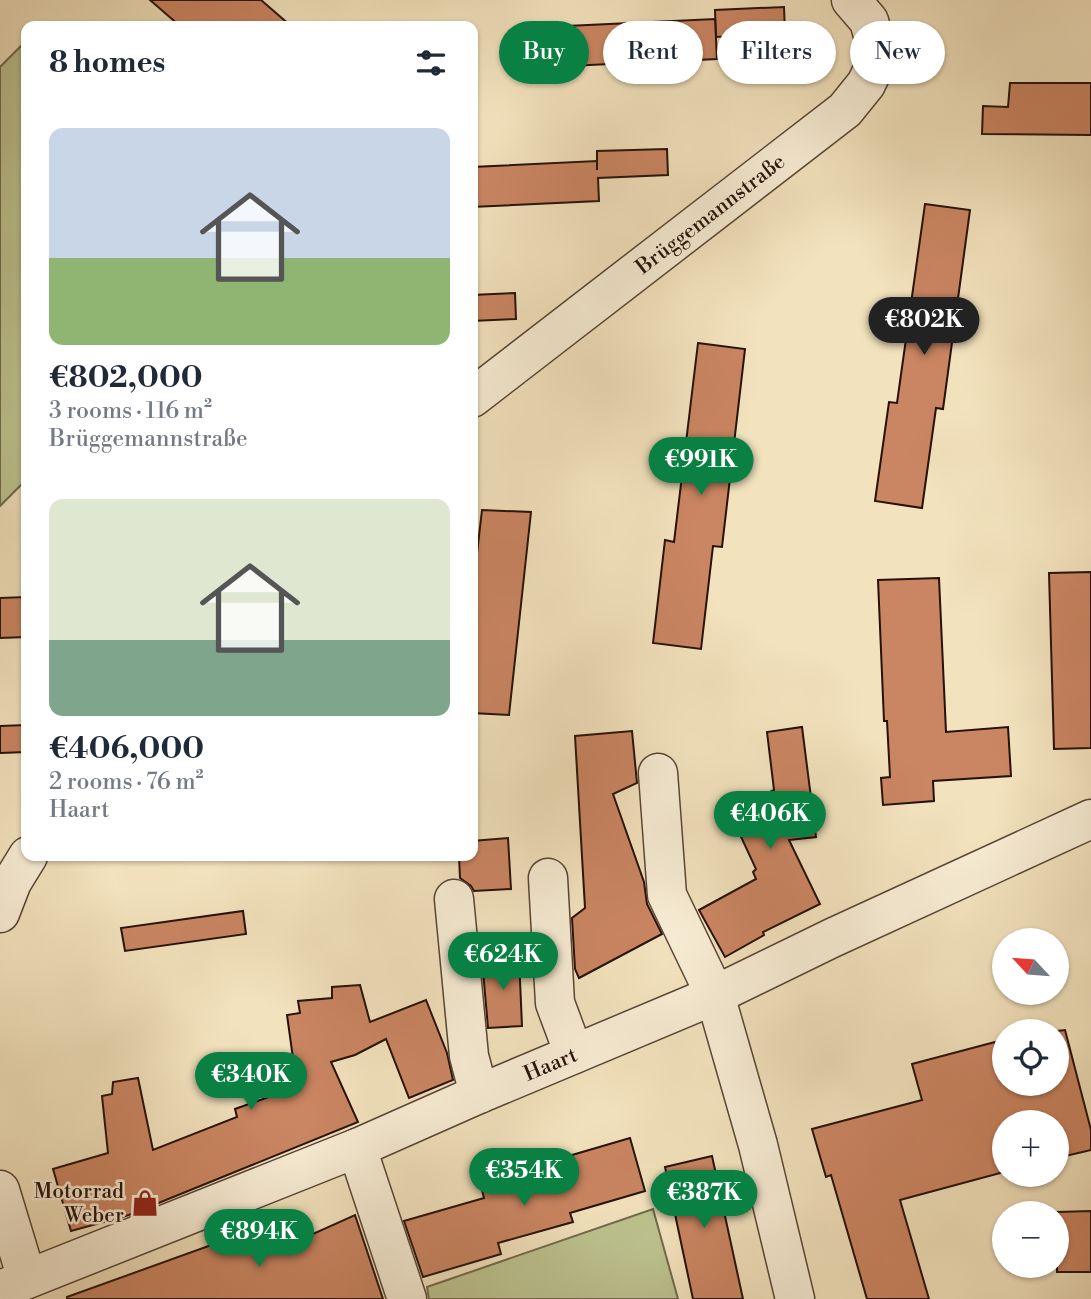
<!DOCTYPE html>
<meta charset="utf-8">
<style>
body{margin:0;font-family:"Libre Bodoni",serif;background:#f2f2f3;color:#1f2937;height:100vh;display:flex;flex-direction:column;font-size:26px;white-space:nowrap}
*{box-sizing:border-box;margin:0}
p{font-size:23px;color:#747a83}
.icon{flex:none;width:38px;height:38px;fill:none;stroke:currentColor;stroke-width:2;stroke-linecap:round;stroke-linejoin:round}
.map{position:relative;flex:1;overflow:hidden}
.side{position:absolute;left:21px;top:21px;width:457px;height:840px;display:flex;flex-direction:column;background:#fff;border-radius:14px;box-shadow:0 2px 5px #0004}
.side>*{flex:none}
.hud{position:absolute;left:499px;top:21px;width:486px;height:63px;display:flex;gap:14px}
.needle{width:46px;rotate:296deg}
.controls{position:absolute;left:992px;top:928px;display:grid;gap:14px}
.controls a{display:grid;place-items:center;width:77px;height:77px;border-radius:50%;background:#fff;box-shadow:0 2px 5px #0004;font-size:35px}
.price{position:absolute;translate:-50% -60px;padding:0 16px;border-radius:24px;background:#0b8043;color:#fff;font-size:23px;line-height:46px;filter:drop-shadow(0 2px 4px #0008)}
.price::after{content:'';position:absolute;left:50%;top:42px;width:21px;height:16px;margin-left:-10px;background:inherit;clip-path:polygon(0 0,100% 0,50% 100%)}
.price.current{background:#222;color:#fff}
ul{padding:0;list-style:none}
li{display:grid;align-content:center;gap:14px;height:371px;padding:0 28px}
li span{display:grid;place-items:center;height:217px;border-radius:14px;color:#555}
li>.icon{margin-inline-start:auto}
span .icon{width:126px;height:126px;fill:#fffc;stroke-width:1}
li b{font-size:30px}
h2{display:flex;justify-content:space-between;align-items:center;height:84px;padding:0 28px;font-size:30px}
.tag{padding:0 24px;border-radius:32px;background:#fff;box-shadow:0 2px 5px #0004;font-size:24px;line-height:63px}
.tag.current{background:#0b8043;color:#fff}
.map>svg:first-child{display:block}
.green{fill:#bcc390;stroke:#706a4c;stroke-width:2}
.building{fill:#ca8562;stroke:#251108;stroke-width:2}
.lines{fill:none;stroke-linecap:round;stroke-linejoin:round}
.minor-casing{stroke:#584535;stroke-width:41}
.minor{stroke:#f7ecd4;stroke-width:38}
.labels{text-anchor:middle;stroke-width:5;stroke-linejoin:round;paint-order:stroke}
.street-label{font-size:21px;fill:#251108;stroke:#f7ecd4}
.poi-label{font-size:21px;fill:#251108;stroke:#f7ecd4;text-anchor:end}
</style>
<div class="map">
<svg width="1091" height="1299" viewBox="0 0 1091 1299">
<rect width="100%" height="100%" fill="#f2e2bd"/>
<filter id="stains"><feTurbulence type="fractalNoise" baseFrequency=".00286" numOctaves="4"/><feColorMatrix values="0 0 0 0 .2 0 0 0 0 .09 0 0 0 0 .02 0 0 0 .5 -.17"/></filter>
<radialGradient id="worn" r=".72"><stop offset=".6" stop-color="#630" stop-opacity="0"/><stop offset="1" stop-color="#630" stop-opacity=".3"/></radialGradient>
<g class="green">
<path d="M26 41V480L0 506V67Z"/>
<path d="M653 1209 678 1299H429L427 1287Z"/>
</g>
<g class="building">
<path d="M150 0H261L291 26H180Z"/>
<path d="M784 7 785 33 716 37 715 10Z"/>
<path d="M715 19 717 59 547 67 546 27Z"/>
<path d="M1010 83H1091V135L982 134 983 106 1008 107Z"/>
<path d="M667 149 668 175 598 178 599 201 472 207V167L597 161V170V151Z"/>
<path d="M925 204 970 210 943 409 936 408 922 508 875 501 889 402 897 403Z"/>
<path d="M515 293 516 319 472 321V295Z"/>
<path d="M698 343 745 349 722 547 713 546 701 649 653 643 665 540 674 542Z"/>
<path d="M482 510 531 512 509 715 472 713V596Z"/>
<path d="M1091 572V748L1054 749 1049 573Z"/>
<path d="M939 578 946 732 1008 727 1011 776 933 781 934 801 883 805 881 778 890 777 887 721H884L878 580Z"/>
<path d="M26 597V637L0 638V598Z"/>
<path d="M26 725V752L0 753V726Z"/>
<path d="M802 727 816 837 789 840 820 904 763 932 764 935 725 957 699 910 756 879 753 872 756 869 729 811 774 790 767 732Z"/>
<path d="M632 731 637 783 613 794 644 882 647 904 662 934 579 978 575 969 572 918 585 908 575 736Z"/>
<path d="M508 838 511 889 474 891 471 886 460 878 459 856H472V841Z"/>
<path d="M243 911 246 934 125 951 121 928Z"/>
<path d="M519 957 522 1026 488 1028 482 959Z"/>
<path d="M360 985 370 1022 426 1000 447 1053 453 1080 409 1098 386 1039 355 1055 331 1062 358 1122 129 1215 71 1231 53 1169 108 1153 102 1096 112 1094 113 1082 138 1078 153 1150 237 1117 235 1109 297 1087 287 1015 300 1013 298 1001 332 998V987Z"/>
<path d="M1065 1030 1091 1130V1150L1057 1158V1122H1004V1172L900 1200 929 1299H867L831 1175 826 1177 812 1129 922 1100 912 1064 995 1042 1004 1083H1057V1031Z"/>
<path d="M630 1138 645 1191 570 1213 573 1222 498 1243 501 1254 423 1277 404 1221 484 1198 482 1190 558 1169 555 1160Z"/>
<path d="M712 1156 743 1299H693L665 1167Z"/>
<path d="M1091 1211V1272H1057V1212Z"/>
<path d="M355 1215 383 1299H67V1297L228 1239 283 1216 293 1243Z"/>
</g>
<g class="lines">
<defs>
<g id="minor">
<path id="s1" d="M472 398 845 110 866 84 879 57 869 21 851 0"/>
<path d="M658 773 667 895 715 995 758 1145 795 1299"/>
<path d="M548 878 555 1003 574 1054"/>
<path d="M454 899 469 1056 479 1094"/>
<path d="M0 913 12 882 28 856"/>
<path d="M357 1148 407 1299"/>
<path d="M0 1190 27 1279"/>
<path id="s2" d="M0 1290 357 1148 479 1094 715 995 832 938 1091 819"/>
</g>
</defs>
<use href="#minor" class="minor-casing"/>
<use href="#minor" class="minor"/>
</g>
<defs>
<symbol id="shop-bare" viewBox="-9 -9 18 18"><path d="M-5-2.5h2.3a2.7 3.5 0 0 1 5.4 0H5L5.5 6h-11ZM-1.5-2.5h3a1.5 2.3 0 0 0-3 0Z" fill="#8f2418" stroke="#f7ecd4" stroke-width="2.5" paint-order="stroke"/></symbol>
</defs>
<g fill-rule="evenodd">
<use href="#shop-bare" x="126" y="1184" width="38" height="38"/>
</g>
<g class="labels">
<g class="street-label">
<text dy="7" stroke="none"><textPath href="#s1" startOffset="301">Brüggemannstraße</textPath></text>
<text dy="7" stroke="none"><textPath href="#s2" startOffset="595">Haart</textPath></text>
</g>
<g class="poi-label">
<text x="124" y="1198">Motorrad<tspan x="124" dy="24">Weber</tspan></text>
</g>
</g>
<rect width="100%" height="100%" filter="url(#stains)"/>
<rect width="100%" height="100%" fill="url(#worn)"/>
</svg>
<div class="controls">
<a><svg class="needle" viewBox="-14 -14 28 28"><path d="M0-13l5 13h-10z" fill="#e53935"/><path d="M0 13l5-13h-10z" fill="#747a83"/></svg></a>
<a><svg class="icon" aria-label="locate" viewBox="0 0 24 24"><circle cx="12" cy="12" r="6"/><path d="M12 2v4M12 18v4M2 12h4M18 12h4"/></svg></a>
<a>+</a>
<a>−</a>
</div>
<b class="price current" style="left:924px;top:357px">€802K</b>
<b class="price" style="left:701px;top:497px">€991K</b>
<b class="price" style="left:770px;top:851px">€406K</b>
<b class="price" style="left:503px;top:992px">€624K</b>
<b class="price" style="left:251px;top:1112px">€340K</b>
<b class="price" style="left:524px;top:1208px">€354K</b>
<b class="price" style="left:704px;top:1230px">€387K</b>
<b class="price" style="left:259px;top:1269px">€894K</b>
<div class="hud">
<a class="tag current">Buy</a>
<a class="tag">Rent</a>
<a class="tag">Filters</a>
<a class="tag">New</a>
</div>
<section class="side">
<h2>8 homes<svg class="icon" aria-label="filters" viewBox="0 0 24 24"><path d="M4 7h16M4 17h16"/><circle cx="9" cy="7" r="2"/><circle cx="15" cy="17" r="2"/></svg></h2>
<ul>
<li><span style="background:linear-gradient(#c9d6e8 60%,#8fb573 0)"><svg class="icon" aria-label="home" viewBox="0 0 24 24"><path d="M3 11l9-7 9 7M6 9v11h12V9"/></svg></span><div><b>€802,000</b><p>3 rooms · 116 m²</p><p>Brüggemannstraße</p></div></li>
<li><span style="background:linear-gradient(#dfe7d0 65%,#7fa58c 0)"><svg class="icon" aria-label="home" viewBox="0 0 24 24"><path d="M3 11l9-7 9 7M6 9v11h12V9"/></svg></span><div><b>€406,000</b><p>2 rooms · 76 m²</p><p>Haart</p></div></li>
</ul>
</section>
</div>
